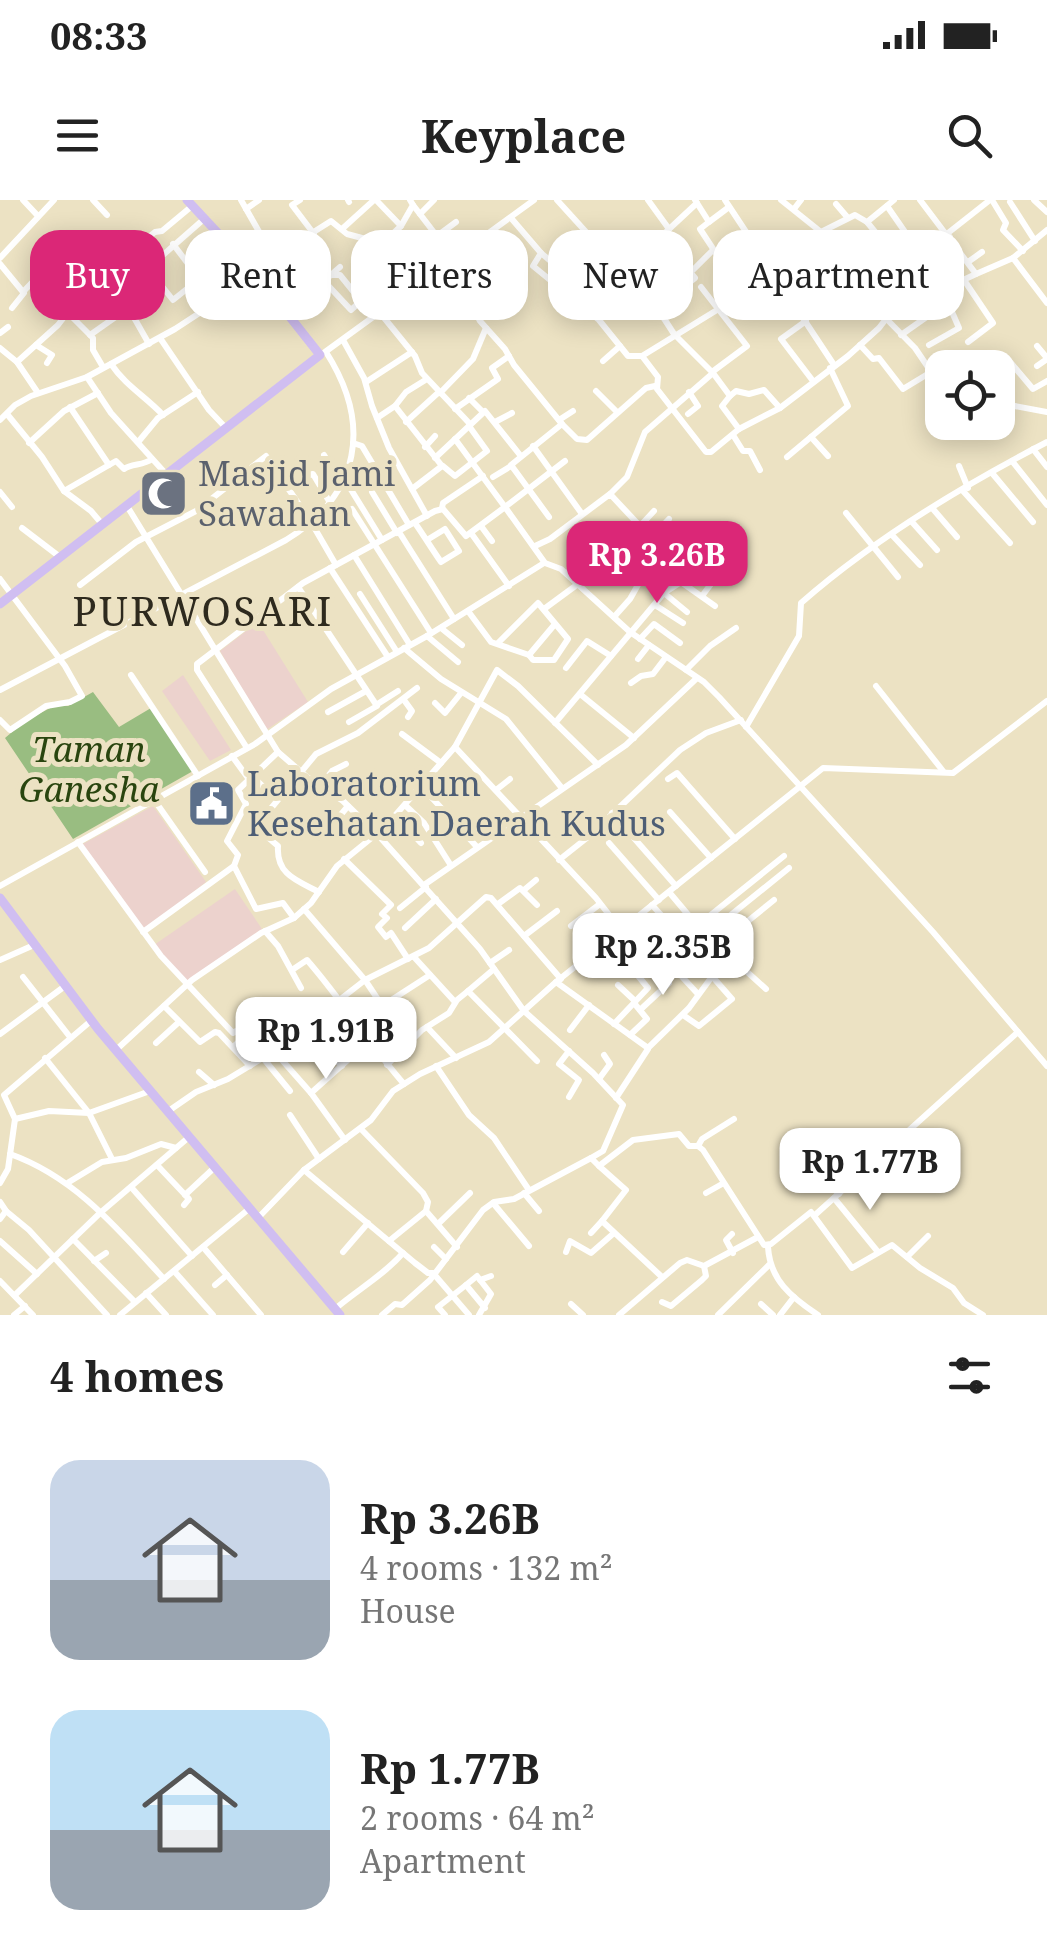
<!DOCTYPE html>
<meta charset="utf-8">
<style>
body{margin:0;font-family:"Noto Serif",serif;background:#f6f6f6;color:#222;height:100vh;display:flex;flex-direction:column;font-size:38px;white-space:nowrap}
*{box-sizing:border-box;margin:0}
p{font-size:32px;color:#767676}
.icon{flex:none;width:55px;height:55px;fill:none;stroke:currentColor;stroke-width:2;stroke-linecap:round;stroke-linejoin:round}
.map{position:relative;height:1115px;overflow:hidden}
.drawer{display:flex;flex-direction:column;background:#fff;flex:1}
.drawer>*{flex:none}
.hud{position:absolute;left:30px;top:30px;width:988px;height:90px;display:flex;gap:20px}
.buttons{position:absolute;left:925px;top:150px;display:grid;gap:20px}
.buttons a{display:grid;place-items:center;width:90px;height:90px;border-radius:20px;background:#fff;box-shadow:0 5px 25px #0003;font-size:50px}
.price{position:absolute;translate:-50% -85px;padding:0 22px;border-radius:20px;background:#fff;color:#222;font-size:32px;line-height:65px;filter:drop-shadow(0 2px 5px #0008)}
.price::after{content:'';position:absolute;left:50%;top:60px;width:30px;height:22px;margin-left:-15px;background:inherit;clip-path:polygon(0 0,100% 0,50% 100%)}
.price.selected{background:#db2777;color:#fff}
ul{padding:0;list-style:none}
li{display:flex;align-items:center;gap:30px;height:250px;padding:0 50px}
li span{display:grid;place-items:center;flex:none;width:280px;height:200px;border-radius:30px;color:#555}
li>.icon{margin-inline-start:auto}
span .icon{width:120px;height:120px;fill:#fffc;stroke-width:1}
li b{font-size:42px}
h2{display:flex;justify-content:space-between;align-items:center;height:120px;padding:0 50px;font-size:42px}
.tag{padding:0 35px;border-radius:30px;background:#fff;box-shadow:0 5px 25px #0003;font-size:35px;line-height:90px}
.tag.selected{background:#db2777;color:#fff}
.status{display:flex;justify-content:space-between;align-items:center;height:70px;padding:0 50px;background:#fff;direction:ltr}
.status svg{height:28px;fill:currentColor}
header{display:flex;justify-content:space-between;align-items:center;height:130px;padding:0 50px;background:#fff;font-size:45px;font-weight:700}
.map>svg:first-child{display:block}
.education{fill:#ecd2cd}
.green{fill:#99bd81}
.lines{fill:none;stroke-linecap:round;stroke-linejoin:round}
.minor{stroke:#fff;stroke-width:6}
.major{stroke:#d0bef1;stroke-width:9}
.labels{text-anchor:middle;stroke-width:10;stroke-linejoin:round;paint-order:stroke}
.worship-label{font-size:35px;fill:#5b616d;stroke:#ece2c3;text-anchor:start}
.park-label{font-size:35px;font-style:italic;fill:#29450f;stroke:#ece2c3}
.service-label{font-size:35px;fill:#4e5e75;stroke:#ece2c3;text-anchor:start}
.quarter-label{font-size:40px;letter-spacing:2.5px;fill:#2e2a1e;stroke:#ece2c3}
</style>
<div class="status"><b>08:33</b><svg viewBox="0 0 49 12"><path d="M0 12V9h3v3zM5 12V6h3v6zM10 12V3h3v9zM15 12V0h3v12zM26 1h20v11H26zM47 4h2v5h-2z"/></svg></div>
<header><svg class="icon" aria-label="menu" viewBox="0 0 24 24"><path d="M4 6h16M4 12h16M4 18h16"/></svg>Keyplace<svg class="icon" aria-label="search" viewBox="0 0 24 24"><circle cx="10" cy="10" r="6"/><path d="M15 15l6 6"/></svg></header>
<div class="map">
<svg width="1047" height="1115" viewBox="0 0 1047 1115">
<rect width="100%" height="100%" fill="#ece2c3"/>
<g class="education">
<path d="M258 422 308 502 266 530 220 451Z"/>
<path d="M183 475 231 550 210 561 162 491Z"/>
<path d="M153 606 206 682 143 731 81 645Z"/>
<path d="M235 689 262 729 186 782 154 745Z"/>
</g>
<path class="green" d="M93 492 119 527 151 508 193 571 73 639 5 538 25 521 56 505 68 506Z"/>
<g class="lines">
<g class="minor">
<path d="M23 0 38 16"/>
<path d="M93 0 107 15"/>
<path d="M241 0 274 58"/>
<path d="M300 0 292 5 314 34"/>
<path d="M348 0 349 2"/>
<path d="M376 0 401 26"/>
<path d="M557 0 607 55 643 86 674 134 713 173 730 196 722 206 739 229"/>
<path d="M648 0 669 29"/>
<path d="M695 0 709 22 700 29 743 94"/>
<path d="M725 0 834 165"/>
<path d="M781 0 821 32"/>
<path d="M894 0 867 22 855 15 821 32 743 94 642 156 658 177 657 189 706 252H711L739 229 780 208 848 156 879 128 902 98 944 89 976 74 920 0"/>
<path d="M992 0 1006 23 1003 30 1023 51"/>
<path d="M1034 0 1047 12"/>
<path d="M1010 2 1035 41"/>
<path d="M836 4 848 18"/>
<path d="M413 5 436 35 420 61 431 77"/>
<path d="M887 6 921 55"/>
<path d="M246 9 259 0"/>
<path d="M794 9 801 0"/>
<path d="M420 14 434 0"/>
<path d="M511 18 541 53 533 66 599 120 628 156H642"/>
<path d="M709 22 729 7"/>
<path d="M867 22 909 73 908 79 928 116 901 135"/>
<path d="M342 29 374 0"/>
<path d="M667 31 697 3"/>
<path d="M824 31 849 68 858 90 915 148 936 179 942 181"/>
<path d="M948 33 990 0"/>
<path d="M437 36 456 22"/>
<path d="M173 44 217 102"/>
<path d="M380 46 401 26 413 5 410 0"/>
<path d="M131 50 140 54 149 66"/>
<path d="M541 53 554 64 587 35"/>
<path d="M680 56 692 69 690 72 695 78 682 88"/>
<path d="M0 58 54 0"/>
<path d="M1013 58 1047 103"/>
<path d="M912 60 950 37"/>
<path d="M968 62 982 52"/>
<path d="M0 64 23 92 41 73 58 91H64L74 104 58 125 17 162"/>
<path d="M446 67 466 94 480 121 505 149 514 165 562 224 511 265 549 317"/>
<path d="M693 70 712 51"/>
<path d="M98 71 79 46 65 48 93 80 101 74 98 71 118 61 155 32 162 31 192 6"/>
<path d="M41 73 53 60"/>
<path d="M629 73 652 53"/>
<path d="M976 74 1013 58 1047 30"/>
<path d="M331 75H340L361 101 351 110 324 81 340 67"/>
<path d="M964 80 993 123 968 142"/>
<path d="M643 86 680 56 666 40"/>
<path d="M701 87 747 146 712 172"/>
<path d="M785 90 838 50"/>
<path d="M843 94 854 85"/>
<path d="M101 97 115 87"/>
<path d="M282 105 307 80 317 75 324 81"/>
<path d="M12 108 24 93"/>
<path d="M68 113 93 138V150L103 167"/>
<path d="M381 114 415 156 422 173 470 224"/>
<path d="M806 121 781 139 813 181"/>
<path d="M0 133 8 127"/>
<path d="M90 135 161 85 173 100 198 80"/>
<path d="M160 138 209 210 226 228"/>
<path d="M343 140 364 178 372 206 389 248 427 316"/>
<path d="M149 144 116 86 155 62 204 19"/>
<path d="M36 145 52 155 47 163"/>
<path d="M860 145 873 159 879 158 903 189 931 172"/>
<path d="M929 145 959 128 942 89"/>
<path d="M1037 146 1047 158"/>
<path d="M0 148 17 162 38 193"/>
<path d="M325 152 534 0"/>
<path d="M603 161 620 146"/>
<path d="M111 164C126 186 145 196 163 215"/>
<path d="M1037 166 1047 159"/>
<path d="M981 168 985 162"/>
<path d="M998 174 1011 163 1033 189 1047 181"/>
<path d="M87 177 111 213 166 274"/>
<path d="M366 182 412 152"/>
<path d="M596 191 617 212"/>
<path d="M440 193 473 159 486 128"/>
<path d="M730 196 736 191 749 194 764 190 780 208"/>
<path d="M469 198 483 212"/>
<path d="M998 203 1047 212"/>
<path d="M395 206 442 266 412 289"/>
<path d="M455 209 498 179 492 168 509 156"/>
<path d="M7 214 42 257 64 291 91 311 102 324"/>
<path d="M688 214 698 206 689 192"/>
<path d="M377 218 395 206 406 192 427 179"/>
<path d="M0 220 15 205 31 196 87 177 175 129 230 93 282 52 331 21 347 34 377 42 416 87"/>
<path d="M559 220 573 211"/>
<path d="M406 222 439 192"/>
<path d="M495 222 512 213"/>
<path d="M562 224 577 239 587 240 646 188 655 186"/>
<path d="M733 235 743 251H750L760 270"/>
<path d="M811 237 828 256"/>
<path d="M455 239 505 307 565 261"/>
<path d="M139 241 158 218 198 192"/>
<path d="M29 243 64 211 98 193"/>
<path d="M353 243 362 246 409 325"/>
<path d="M533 246 582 314"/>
<path d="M425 247 435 236"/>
<path d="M1033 249 1047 267"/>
<path d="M324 255 341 284"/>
<path d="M787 257 848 206 830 168"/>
<path d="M435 258 485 211 520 255"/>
<path d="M1012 261 1047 305"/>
<path d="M109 265 116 261 124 269C132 263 143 266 152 259"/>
<path d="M443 266 455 276 487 251 469 226"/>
<path d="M959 266 968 288"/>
<path d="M992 273 1033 322"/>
<path d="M306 276 313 274 329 301"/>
<path d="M493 277 511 266"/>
<path d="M350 288 382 340"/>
<path d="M64 291 109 265 70 207"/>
<path d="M963 291 1010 343"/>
<path d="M0 292 12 307"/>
<path d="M372 292 397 333"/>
<path d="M610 294 627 277 645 232 713 173"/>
<path d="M127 306 278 552 307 577 343 601 378 635 480 749 524 811 593 873 623 905 603 951 591 958 599 966 633 940 679 934 689 946H698L703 950 764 1045 771 1044 811 1012 852 1068 892 1045 920 1068 953 1088 964 1103 983 1115"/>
<path d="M442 308 443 303 483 276"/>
<path d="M352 309 431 433"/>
<path d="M933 309 957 337"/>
<path d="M846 313 898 377"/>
<path d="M912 322 937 350"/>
<path d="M415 323C424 336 432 349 441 362L459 351 445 329 427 340"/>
<path d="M641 325 654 311"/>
<path d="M481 326 492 341"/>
<path d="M22 328 60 357"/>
<path d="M399 332 454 419"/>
<path d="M471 333 509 386"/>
<path d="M892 335 920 365"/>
<path d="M652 337 669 319"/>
<path d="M535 346 550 339 610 294 667 355 643 376 630 399 614 417"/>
<path d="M354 355 410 445"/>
<path d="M667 355 684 367"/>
<path d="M330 368 388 457"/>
<path d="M567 373 614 339"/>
<path d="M0 379 65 466 82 496 70 502 46 506 10 530 0 520"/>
<path d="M80 385 136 342 196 311 266 256 311 322 336 365"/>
<path d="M687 385 696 374"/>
<path d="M298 387 377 506 349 522"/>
<path d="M664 393 687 412"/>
<path d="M360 394 397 452"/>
<path d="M702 396 711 384"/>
<path d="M655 405 683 423"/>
<path d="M544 409 578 384"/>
<path d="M468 411 491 442 529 455 555 424"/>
<path d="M441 428 462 445"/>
<path d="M427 436 458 462"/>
<path d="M640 439 654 424 680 443"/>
<path d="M498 443 538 403 568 439 554 460H533L529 455"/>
<path d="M404 448 441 479 506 519 561 587"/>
<path d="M638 459 649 445"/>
<path d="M566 468 587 441 611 456"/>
<path d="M686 470 710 446 736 428"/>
<path d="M131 475 198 576"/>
<path d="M631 483 641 476 653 474 666 457"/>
<path d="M876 486 943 571"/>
<path d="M0 490 286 340C361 294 372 224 326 152"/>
<path d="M580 494 634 538"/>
<path d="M404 500 412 511 408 517"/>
<path d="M435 503 445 513 461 493"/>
<path d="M376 505 398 491"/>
<path d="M328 512 366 491"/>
<path d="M555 523 664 393 681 382 715 406"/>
<path d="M746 527 799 436 801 403C874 339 962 286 1047 242"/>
<path d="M402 534 441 563"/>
<path d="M455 547 596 698 621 730"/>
<path d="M247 548 197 470V464L303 383 435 311 443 309 466 336 505 307 545 363 561 369 630 432 704 482 719 497 933 732 1047 866"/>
<path d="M232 556 248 578"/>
<path d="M251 575 277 600"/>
<path d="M668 579 677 573 735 639"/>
<path d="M320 586 332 571 346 564"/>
<path d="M422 587 477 647"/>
<path d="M496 590 510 579"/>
<path d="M155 601 205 672"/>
<path d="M406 606 424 623 450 664"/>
<path d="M670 612 711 658"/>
<path d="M612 613 676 686"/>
<path d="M313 616 334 623"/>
<path d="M396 616 421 643"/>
<path d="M329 629 348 606"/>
<path d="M78 642 161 756 233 833 236 831 243 838 233 847"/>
<path d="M609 643 659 700"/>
<path d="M344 659 391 705 382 714 387 718 378 727 386 737 391 733 408 759"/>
<path d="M559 660 588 637 680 550 706 533 741 520"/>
<path d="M234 666 238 655 227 641 246 604 238 590 278 552"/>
<path d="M424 685 626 545 697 478"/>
<path d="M0 686 255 544 331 489 427 436 544 363"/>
<path d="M524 690 536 680"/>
<path d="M319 692C298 681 276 675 278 646L258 629V624L316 554 358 533 417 488"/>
<path d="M669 692 701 730 766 789"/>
<path d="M498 704 520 688 537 705"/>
<path d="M652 705 713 772"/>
<path d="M400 708 426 687"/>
<path d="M304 709 365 780 395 825"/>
<path d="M571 726 600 704"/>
<path d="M697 726 784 656"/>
<path d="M405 728 436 699"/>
<path d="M265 731 278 746 301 788"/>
<path d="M143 732 234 666 256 709 283 703 294 718"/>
<path d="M706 735 789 668"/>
<path d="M524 736 557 711"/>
<path d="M717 746 774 700"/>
<path d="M661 754 697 793"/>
<path d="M414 757 455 802"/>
<path d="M0 760 34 745"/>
<path d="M490 763 509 750"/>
<path d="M292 770 307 760C342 800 369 844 404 884"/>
<path d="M23 777 70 837"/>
<path d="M556 782 648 848 689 808 727 756"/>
<path d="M618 785 635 801"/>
<path d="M468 791 494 769"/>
<path d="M164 806 200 842 215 832 219 833 250 866"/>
<path d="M382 806 430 775"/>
<path d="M640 810 669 783"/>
<path d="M683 815 699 826 732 799 711 775"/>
<path d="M614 824 648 788 630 766"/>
<path d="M427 827 456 858"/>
<path d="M570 830 589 805"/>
<path d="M0 834 65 786"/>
<path d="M630 835 647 819 634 803"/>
<path d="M156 843 179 822"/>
<path d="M320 846 342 866"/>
<path d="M116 850 192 780 261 733 294 718 311 703 337 666 385 627 455 547 497 470 518 486 598 565"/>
<path d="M274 851 311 893 345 940"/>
<path d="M569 851 559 864 579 880 569 897"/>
<path d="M45 858 89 913 112 959"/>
<path d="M263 858 290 891"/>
<path d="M387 865 422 830 449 813 457 800 468 791 537 861"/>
<path d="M436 866 469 915 494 938 529 990"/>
<path d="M199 872 214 885"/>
<path d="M599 879 610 864 604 855"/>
<path d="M311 893 368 842"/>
<path d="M616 898 648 849"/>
<path d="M167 912 196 892 228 879 274 851 365 780 429 748 486 697 491 698 561 779"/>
<path d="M290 915 319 959"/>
<path d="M15 919 49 911 89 913 150 891"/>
<path d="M361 929 423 993 428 1002 426 1011 457 1047"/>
<path d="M858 944 873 962"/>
<path d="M698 946 702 939 734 919"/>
<path d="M10 954C75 977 118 1029 164 1079"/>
<path d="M831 963 849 985"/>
<path d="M873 964 889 983"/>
<path d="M157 965 189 999 184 1005"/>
<path d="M599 966 626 990 602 1021 662 1077"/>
<path d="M304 970 415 1063 428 1073H433L469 1115"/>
<path d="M69 982 102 962 126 958 161 944 176 948"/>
<path d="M826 982 839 994"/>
<path d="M0 983 8 969 15 919 4 895 92 820"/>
<path d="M131 987 192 1056"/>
<path d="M524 993 539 1011"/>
<path d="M706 993 722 984"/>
<path d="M185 995 215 967"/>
<path d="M834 998 878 1052"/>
<path d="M0 1002 6 1011 0 1019"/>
<path d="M493 1003 529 1046"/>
<path d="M6 1011 29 1030 107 1115"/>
<path d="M815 1015 1018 832"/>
<path d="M258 1018 304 970 371 920 393 891 420 874 489 842 556 782 823 568 953 573 1047 501"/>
<path d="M438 1024 470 993"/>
<path d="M591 1033 602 1021"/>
<path d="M732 1034 726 1040 733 1053"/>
<path d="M73 1039 135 1102"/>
<path d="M0 1041 37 1074"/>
<path d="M389 1041 426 1011"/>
<path d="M203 1047 261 1115"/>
<path d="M434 1047 446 1059"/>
<path d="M768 1047C770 1080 791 1097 818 1115"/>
<path d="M343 1052 368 1023"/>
<path d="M566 1052 570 1041 591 1053 614 1033"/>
<path d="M907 1057 928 1036"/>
<path d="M94 1061 106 1053"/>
<path d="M174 1071 213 1115"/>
<path d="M480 1080 491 1076"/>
<path d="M0 1081 33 1115"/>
<path d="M215 1085 227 1075"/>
<path d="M146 1093 166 1115"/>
<path d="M15 1095 100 1013 189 937"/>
<path d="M662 1102 671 1106 702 1080 706 1076 704 1066"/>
<path d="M571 1104 583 1115"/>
<path d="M761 1104 773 1115"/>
<path d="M335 1109C357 1090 384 1075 403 1053"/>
<path d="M14 1115 25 1106"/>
<path d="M120 1115 250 1008"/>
<path d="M382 1115 395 1104 402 1105 430 1080 483 1010 494 1002 514 999 591 958"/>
<path d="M445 1115 438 1107 466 1085"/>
<path d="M479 1115 491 1094 477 1076 466 1085 485 1108"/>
<path d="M619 1115 680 1063 687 1060 704 1066 758 1037"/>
<path d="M718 1115 769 1065"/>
<path d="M780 1115 794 1097"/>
</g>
<g class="major">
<path d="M0 404 320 155 256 74 187 0"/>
<path d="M0 698 98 829 340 1115"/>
</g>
</g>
<defs>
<symbol id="mosque-square" viewBox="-11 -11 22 22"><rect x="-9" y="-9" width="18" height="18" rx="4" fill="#6b7280" stroke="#ece2c3"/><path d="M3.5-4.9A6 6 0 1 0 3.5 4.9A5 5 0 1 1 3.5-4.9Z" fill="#fff"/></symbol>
<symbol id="civic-square" viewBox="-11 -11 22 22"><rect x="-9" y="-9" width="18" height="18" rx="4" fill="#5c6f8a" stroke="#ece2c3"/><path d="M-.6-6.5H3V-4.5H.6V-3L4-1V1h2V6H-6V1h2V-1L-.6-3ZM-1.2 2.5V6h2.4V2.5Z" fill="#fff"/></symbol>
</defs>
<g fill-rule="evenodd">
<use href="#mosque-square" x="136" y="266" width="55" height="55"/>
<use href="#civic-square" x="184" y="576" width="55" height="55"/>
</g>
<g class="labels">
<g class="worship-label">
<text x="198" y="286">Masjid Jami<tspan x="198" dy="40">Sawahan</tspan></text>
</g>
<g class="park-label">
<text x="89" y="562">Taman<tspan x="89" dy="40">Ganesha</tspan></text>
</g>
<g class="service-label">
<text x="247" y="596">Laboratorium<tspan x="247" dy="40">Kesehatan Daerah Kudus</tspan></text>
</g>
<g class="quarter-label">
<text x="203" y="426">PURWOSARI</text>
</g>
</g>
</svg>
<div class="buttons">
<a><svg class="icon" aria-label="locate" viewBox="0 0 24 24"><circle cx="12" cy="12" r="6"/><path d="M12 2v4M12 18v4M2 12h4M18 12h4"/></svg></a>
</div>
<b class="price selected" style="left:657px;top:406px">Rp 3.26B</b>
<b class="price" style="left:663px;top:798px">Rp 2.35B</b>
<b class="price" style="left:326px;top:882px">Rp 1.91B</b>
<b class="price" style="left:870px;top:1013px">Rp 1.77B</b>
<div class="hud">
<a class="tag selected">Buy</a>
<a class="tag">Rent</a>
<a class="tag">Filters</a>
<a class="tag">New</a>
<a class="tag">Apartment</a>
</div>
</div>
<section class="drawer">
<h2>4 homes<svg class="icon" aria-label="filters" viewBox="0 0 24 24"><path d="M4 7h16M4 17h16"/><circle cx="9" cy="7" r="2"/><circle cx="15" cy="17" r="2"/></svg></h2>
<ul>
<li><span style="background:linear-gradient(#c9d6e8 60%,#9aa5b1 0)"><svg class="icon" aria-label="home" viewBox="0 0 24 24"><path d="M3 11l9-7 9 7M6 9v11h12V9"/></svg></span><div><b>Rp 3.26B</b><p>4 rooms · 132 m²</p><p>House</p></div></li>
<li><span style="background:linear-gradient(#bfe0f5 60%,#9aa5b1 0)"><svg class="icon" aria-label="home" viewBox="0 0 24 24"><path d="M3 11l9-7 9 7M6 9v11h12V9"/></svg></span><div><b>Rp 1.77B</b><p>2 rooms · 64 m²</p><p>Apartment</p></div></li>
</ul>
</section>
